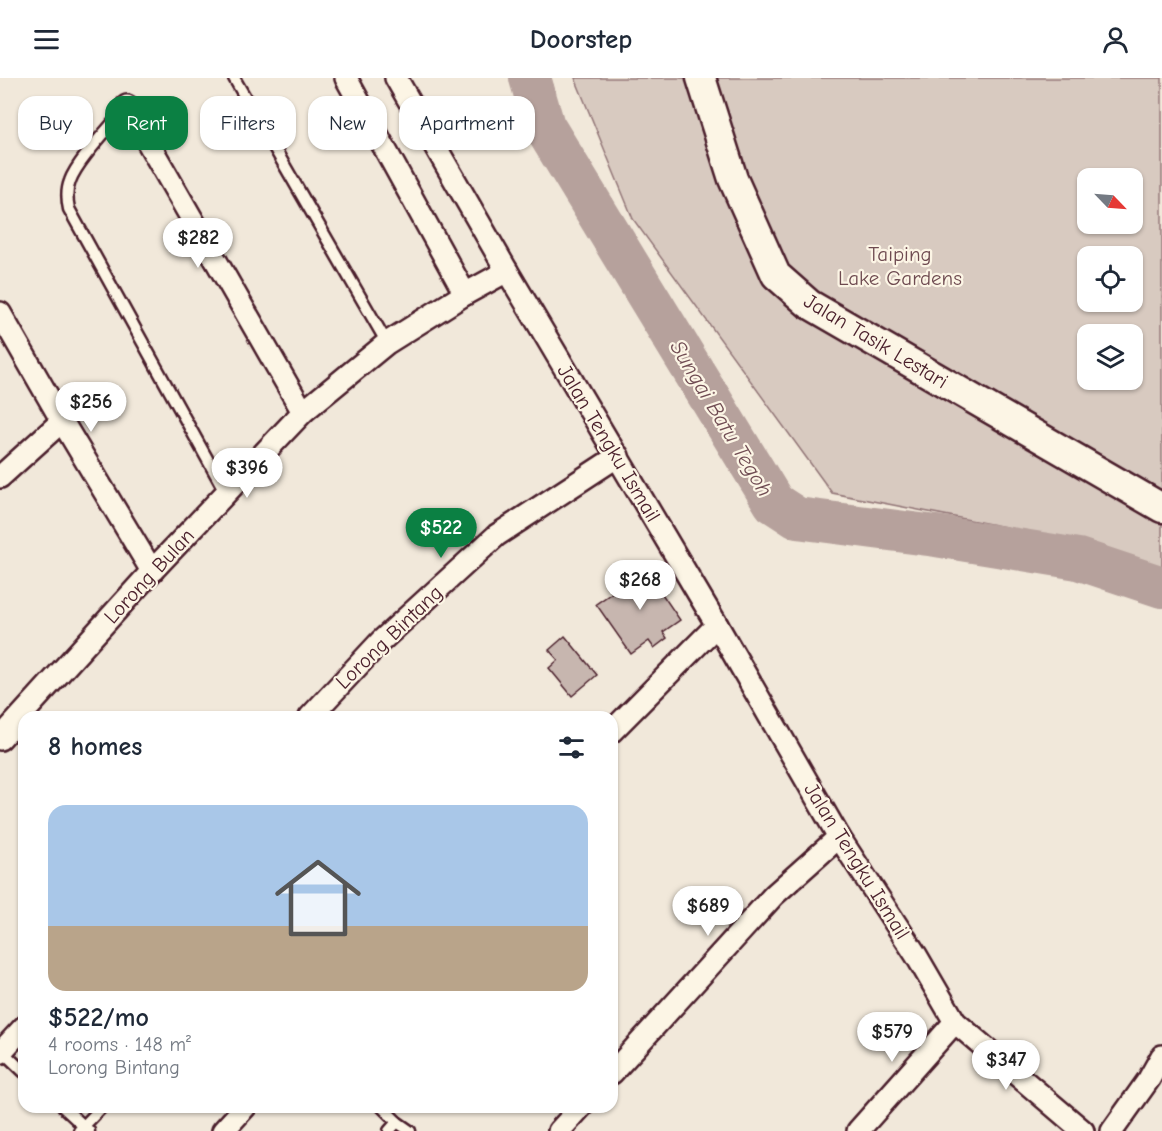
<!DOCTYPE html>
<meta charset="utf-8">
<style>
body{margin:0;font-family:"Comic Neue",sans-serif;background:#f6f6f7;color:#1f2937;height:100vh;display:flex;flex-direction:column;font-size:22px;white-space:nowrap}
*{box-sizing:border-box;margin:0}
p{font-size:20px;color:#747a83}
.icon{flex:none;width:33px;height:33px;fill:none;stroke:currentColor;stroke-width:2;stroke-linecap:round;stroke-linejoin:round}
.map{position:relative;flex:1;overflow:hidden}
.drawer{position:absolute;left:18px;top:633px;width:600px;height:402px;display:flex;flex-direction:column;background:#fff;border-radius:18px;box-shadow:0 2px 4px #0004}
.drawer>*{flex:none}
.hud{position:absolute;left:18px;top:18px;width:600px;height:54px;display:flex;gap:12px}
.needle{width:39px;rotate:115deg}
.fabs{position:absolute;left:1077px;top:90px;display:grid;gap:12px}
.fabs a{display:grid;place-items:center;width:66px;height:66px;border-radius:12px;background:#fff;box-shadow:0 2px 4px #0004;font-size:30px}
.price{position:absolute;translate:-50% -51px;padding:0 14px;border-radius:21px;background:#fff;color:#222;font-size:20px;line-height:39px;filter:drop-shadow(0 2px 3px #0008)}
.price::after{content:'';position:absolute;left:50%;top:36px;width:18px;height:14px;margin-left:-9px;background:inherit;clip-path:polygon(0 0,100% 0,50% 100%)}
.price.current{background:#0b8043;color:#fff}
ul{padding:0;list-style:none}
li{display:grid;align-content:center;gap:12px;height:318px;padding:0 30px}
li span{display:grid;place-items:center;height:186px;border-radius:18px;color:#555}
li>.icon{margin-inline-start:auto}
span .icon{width:108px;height:108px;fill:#fffc;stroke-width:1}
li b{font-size:26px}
h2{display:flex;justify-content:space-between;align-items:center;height:72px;padding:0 30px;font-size:26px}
.tag{padding:0 21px;border-radius:18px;background:#fff;box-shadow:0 2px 4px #0004;font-size:21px;line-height:54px}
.tag.current{background:#0b8043;color:#fff}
header{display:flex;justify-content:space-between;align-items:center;height:78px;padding:0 30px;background:#fff;font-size:27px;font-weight:700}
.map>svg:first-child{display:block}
.green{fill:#d8cac0;stroke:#917476;stroke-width:1.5;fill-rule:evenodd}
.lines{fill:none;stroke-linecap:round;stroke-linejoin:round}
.river{stroke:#b6a19c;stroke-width:42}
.building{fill:#c7b6af;stroke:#4a1f2b;stroke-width:1.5}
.lane-casing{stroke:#4a1f2b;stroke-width:15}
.street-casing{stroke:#4a1f2b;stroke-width:26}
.secondary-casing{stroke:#4a1f2b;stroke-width:33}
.lane{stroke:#fcf5e5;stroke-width:10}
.street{stroke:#fcf5e5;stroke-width:21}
.secondary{stroke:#fcf5e5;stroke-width:28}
.labels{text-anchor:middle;stroke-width:4.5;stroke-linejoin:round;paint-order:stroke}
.park-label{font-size:21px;fill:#6e4a50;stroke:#fcf5e5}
.street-label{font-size:21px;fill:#4a1f2b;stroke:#fcf5e5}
.water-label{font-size:22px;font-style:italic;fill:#704c53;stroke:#fcf5e5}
</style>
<header><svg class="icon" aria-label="menu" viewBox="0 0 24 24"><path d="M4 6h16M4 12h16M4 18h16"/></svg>Doorstep<svg class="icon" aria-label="person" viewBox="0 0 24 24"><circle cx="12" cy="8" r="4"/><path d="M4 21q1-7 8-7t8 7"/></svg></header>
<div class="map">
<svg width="1162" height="1053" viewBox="0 0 1162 1053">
<rect width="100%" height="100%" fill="#f1e8da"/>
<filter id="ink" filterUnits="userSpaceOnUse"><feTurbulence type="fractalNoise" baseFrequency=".0167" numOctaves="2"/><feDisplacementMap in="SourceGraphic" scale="12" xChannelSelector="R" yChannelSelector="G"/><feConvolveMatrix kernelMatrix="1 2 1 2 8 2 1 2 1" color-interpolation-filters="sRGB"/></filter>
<g filter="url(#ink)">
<path class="green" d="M575 0H1162V492L1097 467 832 415 633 141ZM1088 100H1132V146H1088ZM1088 178H1132V224H1088ZM1088 256H1132V302H1088Z"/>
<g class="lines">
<path class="river" d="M530 0 544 48 774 425 797 440 936 458 1078 481 1162 509"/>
</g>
<g class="building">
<path d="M651 488 666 509 660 513 680 542 663 554 667 560 654 570 649 563 631 576 596 526Z"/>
<path d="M565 558 597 597 572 618 549 590 558 582 549 572Z"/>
</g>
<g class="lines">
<defs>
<g id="lane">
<path d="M234 0 387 265"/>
<path d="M127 28C112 47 77 83 70 103 66 113 67 122 69 131L226 415"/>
<path d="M2 973 24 994"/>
<path d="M63 1029 89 1053"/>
<path d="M382 1029 397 1044 410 1053"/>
<path d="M79 1053 102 1029"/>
<path d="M389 1053 397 1044"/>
</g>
<g id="street">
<path d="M346 0 465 216"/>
<path d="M396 0 507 193 717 547 839 759 916 877 955 944 1083 1053"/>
<path d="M127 28 303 334"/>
<path d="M0 235 62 343 152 493"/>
<path d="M0 399 62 343"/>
<path d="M310 639 381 563 497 457 618 378"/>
<path d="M612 653 717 547"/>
<path d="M0 661 152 493 303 334 387 265 465 216 507 193"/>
<path d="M0 975 24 949"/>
<path d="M612 995 774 817 839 759"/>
<path d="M223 1053 245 1029"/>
<path d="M559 1053 581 1029"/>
<path d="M858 1053 955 944"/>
<path d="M1112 1053 1149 1001 1162 978"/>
</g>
<path id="secondary" d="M701 0 733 101 776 197 809 226 1162 430"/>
</defs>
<use href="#lane" class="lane-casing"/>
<use href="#street" class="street-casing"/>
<use href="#secondary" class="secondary-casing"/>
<use href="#lane" class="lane"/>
<use href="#street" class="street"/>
<use href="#secondary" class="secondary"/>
</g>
</g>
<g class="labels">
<g class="park-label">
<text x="900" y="183">Taiping<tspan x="900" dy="24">Lake Gardens</tspan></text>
</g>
<g class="street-label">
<text transform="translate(876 263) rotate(31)" y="7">Jalan Tasik Lestari</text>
<text transform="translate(609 365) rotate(59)" y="7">Jalan Tengku Ismail</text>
<text transform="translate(149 498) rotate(-47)" y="7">Lorong Bulan</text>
<text transform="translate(389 559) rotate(-44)" y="7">Lorong Bintang</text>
<text transform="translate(857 783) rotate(58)" y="7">Jalan Tengku Ismail</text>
</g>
<g class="water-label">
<text transform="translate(722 340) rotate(59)" y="8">Sungai Batu Tegoh</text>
</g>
</g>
</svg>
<div class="fabs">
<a><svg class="needle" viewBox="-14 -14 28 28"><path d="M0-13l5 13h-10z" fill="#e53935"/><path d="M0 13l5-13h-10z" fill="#747a83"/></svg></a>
<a><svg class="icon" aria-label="locate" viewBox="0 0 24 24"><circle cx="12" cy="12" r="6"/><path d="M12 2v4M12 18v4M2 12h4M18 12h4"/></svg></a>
<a><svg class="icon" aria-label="layers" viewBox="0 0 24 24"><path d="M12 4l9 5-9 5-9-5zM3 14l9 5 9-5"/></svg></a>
</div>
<b class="price" style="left:198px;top:191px">$282</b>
<b class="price" style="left:91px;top:355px">$256</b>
<b class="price" style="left:247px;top:421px">$396</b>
<b class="price current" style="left:441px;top:481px">$522</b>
<b class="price" style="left:640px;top:533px">$268</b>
<b class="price" style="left:708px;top:859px">$689</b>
<b class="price" style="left:892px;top:985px">$579</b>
<b class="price" style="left:1006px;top:1013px">$347</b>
<div class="hud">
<a class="tag">Buy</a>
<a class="tag current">Rent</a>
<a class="tag">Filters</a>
<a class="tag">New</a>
<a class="tag">Apartment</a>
</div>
<section class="drawer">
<h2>8 homes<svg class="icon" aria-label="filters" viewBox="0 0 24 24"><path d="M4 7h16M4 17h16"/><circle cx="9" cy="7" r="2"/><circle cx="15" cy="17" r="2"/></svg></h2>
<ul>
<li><span style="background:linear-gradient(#a9c7e8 65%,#b9a48a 0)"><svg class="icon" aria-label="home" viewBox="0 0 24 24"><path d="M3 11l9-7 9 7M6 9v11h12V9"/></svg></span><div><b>$522/mo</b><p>4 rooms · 148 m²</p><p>Lorong Bintang</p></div></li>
</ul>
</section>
</div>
